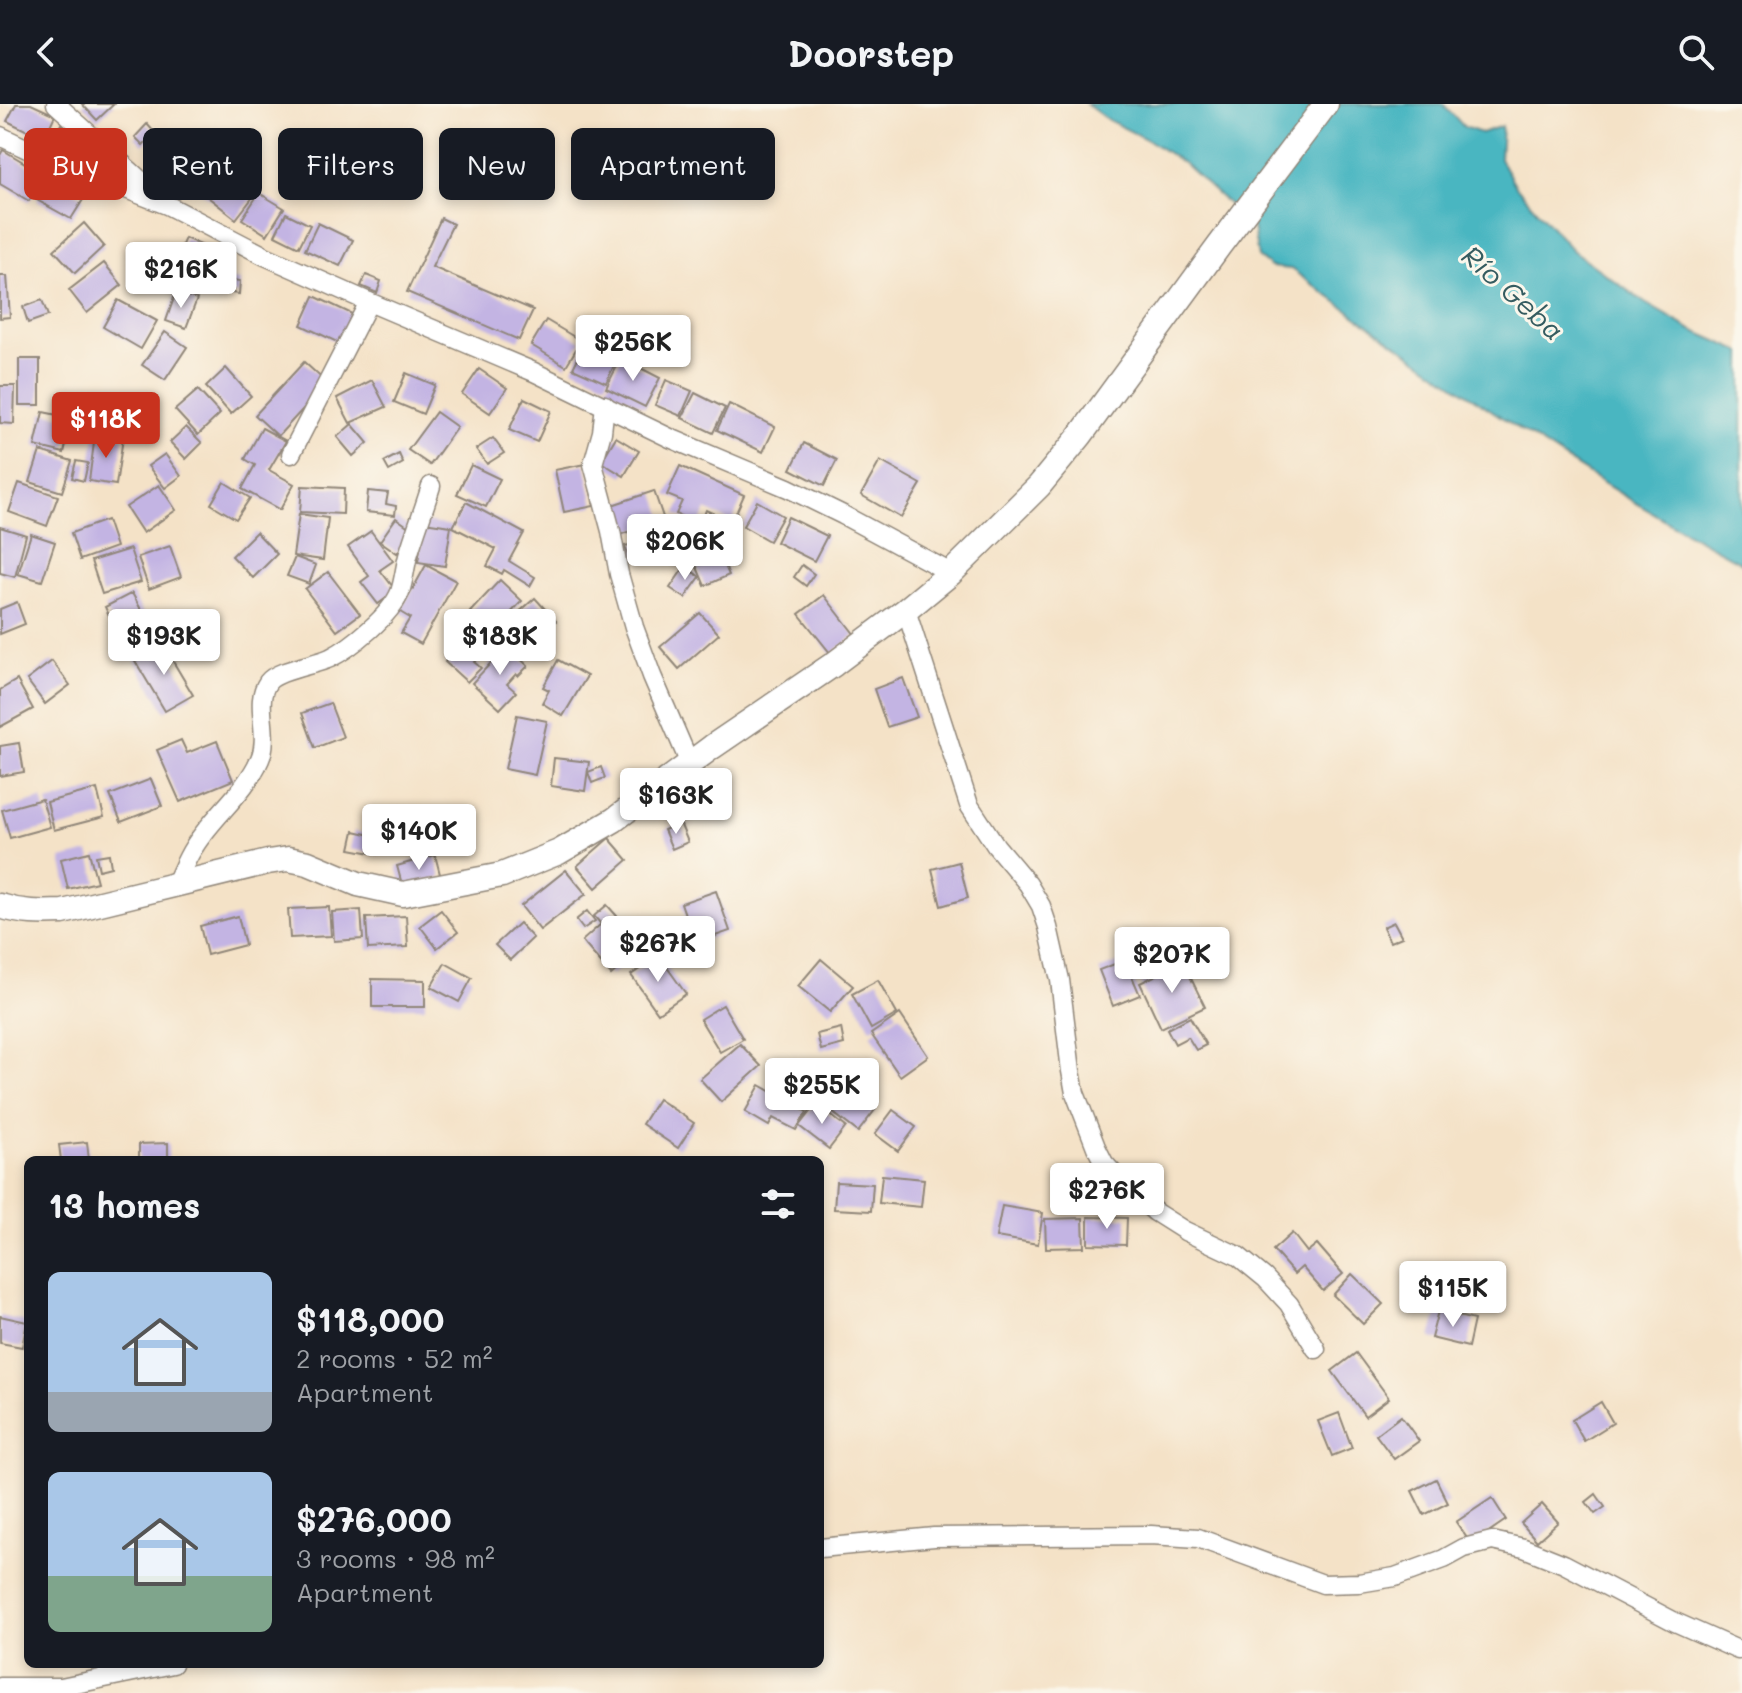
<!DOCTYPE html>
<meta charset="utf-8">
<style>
body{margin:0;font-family:Mali,sans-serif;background:#20242c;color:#f1f3f6;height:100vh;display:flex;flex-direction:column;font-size:30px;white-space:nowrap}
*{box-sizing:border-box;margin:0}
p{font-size:26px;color:#9ea1a6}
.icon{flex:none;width:44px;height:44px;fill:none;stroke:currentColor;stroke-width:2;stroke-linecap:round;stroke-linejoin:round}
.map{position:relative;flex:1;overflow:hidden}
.side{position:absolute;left:24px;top:1052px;width:800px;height:512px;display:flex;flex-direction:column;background:#171b24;border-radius:12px;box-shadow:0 4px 12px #0003}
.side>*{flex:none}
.banner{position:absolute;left:24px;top:24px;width:800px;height:72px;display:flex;gap:16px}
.price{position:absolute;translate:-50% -68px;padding:0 18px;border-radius:8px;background:#fff;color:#222;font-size:26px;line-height:52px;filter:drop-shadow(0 2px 4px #0008)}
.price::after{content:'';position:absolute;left:50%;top:48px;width:24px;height:18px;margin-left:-12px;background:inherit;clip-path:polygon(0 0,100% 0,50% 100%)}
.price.on{background:#c8321e;color:#fff}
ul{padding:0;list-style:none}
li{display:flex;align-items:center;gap:24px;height:200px;padding:0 24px}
li span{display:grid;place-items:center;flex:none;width:224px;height:160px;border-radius:12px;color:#555}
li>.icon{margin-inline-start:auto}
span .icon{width:96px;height:96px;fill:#fffc;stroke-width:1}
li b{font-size:34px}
h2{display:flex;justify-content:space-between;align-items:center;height:96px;padding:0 24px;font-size:34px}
.chip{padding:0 28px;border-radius:12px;background:#171b24;box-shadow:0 4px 12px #0003;font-size:28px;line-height:72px}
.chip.on{background:#c8321e;color:#fff}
header{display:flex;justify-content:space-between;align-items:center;height:104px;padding:0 24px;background:#171b24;font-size:36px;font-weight:700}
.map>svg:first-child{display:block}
.water{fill:#48b6c1;stroke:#3a7076;stroke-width:2}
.building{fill:#c3b4e3}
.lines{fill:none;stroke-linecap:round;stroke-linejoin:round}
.minor-casing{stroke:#908679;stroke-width:21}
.tertiary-casing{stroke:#908679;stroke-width:27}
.minor{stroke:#fff;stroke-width:18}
.tertiary{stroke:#fff;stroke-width:24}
.labels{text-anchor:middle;stroke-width:6;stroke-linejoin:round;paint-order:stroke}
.water-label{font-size:28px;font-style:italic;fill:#355c60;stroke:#fbf7ec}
</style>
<header><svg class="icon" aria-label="back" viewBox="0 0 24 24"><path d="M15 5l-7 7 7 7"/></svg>Doorstep<svg class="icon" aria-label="search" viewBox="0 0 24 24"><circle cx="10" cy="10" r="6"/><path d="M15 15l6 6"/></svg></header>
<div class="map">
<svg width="1742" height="1589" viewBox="0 0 1742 1589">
<rect width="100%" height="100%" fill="#fbf7ec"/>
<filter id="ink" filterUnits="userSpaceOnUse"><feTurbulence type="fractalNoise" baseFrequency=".0125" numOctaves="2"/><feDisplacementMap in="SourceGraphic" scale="16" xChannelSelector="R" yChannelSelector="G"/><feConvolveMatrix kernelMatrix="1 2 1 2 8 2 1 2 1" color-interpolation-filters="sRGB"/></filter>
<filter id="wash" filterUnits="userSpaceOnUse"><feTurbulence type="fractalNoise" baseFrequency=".006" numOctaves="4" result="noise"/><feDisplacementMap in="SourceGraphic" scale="32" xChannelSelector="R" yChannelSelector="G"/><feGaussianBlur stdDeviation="1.8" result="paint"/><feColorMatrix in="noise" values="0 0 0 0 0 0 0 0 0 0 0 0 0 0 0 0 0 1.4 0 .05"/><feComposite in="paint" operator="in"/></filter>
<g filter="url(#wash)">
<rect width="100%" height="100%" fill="#f4e2c7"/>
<path class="water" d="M1086 0H1443L1464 23 1481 29 1502 22 1500 55 1517 84 1572 146 1645 199 1692 226 1742 248V459C1583 375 1437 270 1291 165L1271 163 1258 153 1253 123 1186 61 1148 36 1108 16Z"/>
<g id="blocks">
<g class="building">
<path d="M16 0H31L55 11 44 35 7 17Z"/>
<path d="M82 0H114L97 16Z"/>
<path d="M61 20 85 33 75 51 51 38Z"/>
<path d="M147 20 155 29 143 41 135 33Z"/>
<path d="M3 46 45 71 29 97 0 80V51Z"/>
<path d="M242 53 256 60 248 75 234 68Z"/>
<path d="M217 64 253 93 236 115 199 86Z"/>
<path d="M49 74 84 94 71 115 37 96Z"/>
<path d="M259 89 284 104 267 131 242 115Z"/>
<path d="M286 109 310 121 299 143 275 131Z"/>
<path d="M441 114 453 120 432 163 533 206 519 236 407 188Z"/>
<path d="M84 119 104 142 75 169 54 146Z"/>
<path d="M318 119 353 136 340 162 305 146Z"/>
<path d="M185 134 212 146 199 175 172 163Z"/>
<path d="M104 159 122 181 87 209 69 186Z"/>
<path d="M366 171 381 177 377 189 361 182Z"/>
<path d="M0 172H7L10 213 0 214Z"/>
<path d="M225 175 240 177 239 190 224 188Z"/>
<path d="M176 188 197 195 186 224 166 217Z"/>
<path d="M314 192 352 210 339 239 301 221Z"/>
<path d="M42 196 48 212 28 219 23 203Z"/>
<path d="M118 196 157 217 141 245 103 223Z"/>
<path d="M546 216 581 237 566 262 531 241Z"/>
<path d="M165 228 187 243 165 276 142 261Z"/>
<path d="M586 238 618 253 606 279 573 264Z"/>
<path d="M621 254 660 274 645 303 606 284Z"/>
<rect x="19" y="255" width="21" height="46"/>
<path d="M304 258 327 279 278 332 255 311Z"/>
<path d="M226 264 251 292 231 310 206 283Z"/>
<path d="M479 265 507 284 490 309 462 290Z"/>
<path d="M406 269 435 281 423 310 394 298Z"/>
<path d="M372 276 386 303 350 319 337 294Z"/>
<path d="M666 276 692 287 681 312 655 301Z"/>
<path d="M0 282H15L14 320 0 319Z"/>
<path d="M198 286 220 310 198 331 175 306Z"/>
<path d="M695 289 725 304 713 329 682 314Z"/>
<path d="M524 294 551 307 537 338 509 326Z"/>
<path d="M729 300 775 323 763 348 717 326Z"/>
<path d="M43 308 72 314 64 349 35 342Z"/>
<path d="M436 308 457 323 430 361 408 346Z"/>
<path d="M352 320 368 339 353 352 337 333Z"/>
<path d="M186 323 202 339 186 355 170 338Z"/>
<path d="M262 324 286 337 269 366 294 380 280 406 242 385 255 361 245 355Z"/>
<path d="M95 331 123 334 116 381 89 377Z"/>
<path d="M616 333 639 347 624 372 601 358Z"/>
<path d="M493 334 504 349 487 360 476 345Z"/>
<path d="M804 339 837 356 824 382 791 365Z"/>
<path d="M40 347 72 357 62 388 30 378Z"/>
<path d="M165 350 181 372 165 384 148 362Z"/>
<path d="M399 350 403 359 389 367 384 358Z"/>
<path d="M76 357 88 359 84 377 72 374Z"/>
<path d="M880 357 921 380 901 414 861 391Z"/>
<path d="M585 360 594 402 564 408 555 366Z"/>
<path d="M471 361 500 375 486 403 457 390Z"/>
<path d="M680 362 744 391 732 418 706 406 700 421 676 410 682 397 667 391Z"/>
<path d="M224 378 250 394 236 415 211 400Z"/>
<path d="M19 379 58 392 47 422 9 408Z"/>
<path d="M159 381 176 406 143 429 126 403Z"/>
<path d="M302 382 344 384 343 410 300 408Z"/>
<path d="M368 387 388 389 386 400 396 402 395 411 366 408Z"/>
<path d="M654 387 664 416 619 431 609 402Z"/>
<path d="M757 397 783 412 769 437 743 422Z"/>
<path d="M466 398 524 429 509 457 535 473 530 482 504 466 502 470 487 462 496 445 453 423Z"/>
<path d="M299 410 328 414 323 456 293 452Z"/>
<path d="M788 413 827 432 814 457 776 438Z"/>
<path d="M396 414 413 426 397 449 380 437Z"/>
<path d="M107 416 116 443 80 456 71 429Z"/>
<path d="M424 418 451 422 445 462 418 458Z"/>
<path d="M0 423 26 431 15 473 0 469Z"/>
<path d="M371 427 393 457 380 466 396 487 378 500 361 478 369 472 348 443Z"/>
<path d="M256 428 277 450 253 474 232 452Z"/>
<path d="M653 429 657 441 643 446 639 434Z"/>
<path d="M31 430 55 438 42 477 18 470Z"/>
<path d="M638 439 641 452 629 455 625 442Z"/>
<path d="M170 442 181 473 149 485 138 453Z"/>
<path d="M717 443 729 471 705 482 693 454Z"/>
<path d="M130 445 141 478 102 490 91 457Z"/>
<path d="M295 453 316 461 309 480 287 472Z"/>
<path d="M426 461 456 477 421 540 401 529 410 514 400 508Z"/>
<path d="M802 461 814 470 806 482 794 473Z"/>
<path d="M685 462 700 473 685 494 670 484Z"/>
<path d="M328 468 360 510 337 527 305 485Z"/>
<path d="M500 476 522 497 493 528 502 537 491 549 486 545 474 558 481 564 467 578 445 558 482 519 470 508Z"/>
<path d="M132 489 144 511 116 526 105 503Z"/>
<path d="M824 491 855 531 831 550 799 510Z"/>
<path d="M535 494 556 517 519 550 498 527Z"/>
<path d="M17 498 25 520 0 530V505Z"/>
<path d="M700 509 719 530 679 565 660 543Z"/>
<path d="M144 534 148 543 131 552 127 543Z"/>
<path d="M162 539 193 591 165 607 134 555Z"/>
<path d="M507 542 528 562 518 572 516 570 507 580 516 588 500 605 472 579Z"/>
<path d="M558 556 587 572 563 612 542 599 549 586 543 583Z"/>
<path d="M52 557 70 581 45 600 27 576Z"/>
<path d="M903 574 917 613 887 623 874 585Z"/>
<path d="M17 576 33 605 0 623V586Z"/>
<path d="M330 599 343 633 315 644 302 609Z"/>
<path d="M517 611 547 617 535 671 505 665Z"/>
<path d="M181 636 187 649 217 637 233 676 180 698 157 646Z"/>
<path d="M19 639 24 668 0 672V642Z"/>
<path d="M554 654 589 658 585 687 551 682Z"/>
<path d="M601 663 605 674 592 679 588 668Z"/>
<path d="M151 675 162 702 121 718 110 691Z"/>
<path d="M97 685 104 713 54 726 47 698Z"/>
<path d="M42 695 50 723 10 734 2 706Z"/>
<path d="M680 719 688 738 672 745 664 726Z"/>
<path d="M354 727 380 733 377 750 350 745Z"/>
<path d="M609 734 628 756 596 784 577 762Z"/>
<path d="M89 748 97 778 68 785 61 755Z"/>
<path d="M109 750 111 763 99 766 96 752Z"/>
<path d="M435 751 441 774 403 784 397 762Z"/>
<path d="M959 758 968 794 941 802 932 765Z"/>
<path d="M566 766 586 790 540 826 521 802Z"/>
<path d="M716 787 730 827 695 839 681 799Z"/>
<path d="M607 801 644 842 611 871 582 837 601 820 594 812Z"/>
<path d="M329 803 331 832 290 834 288 805Z"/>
<path d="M361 806 363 835 334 837 332 808Z"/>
<path d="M441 806 458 828 437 844 420 822Z"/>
<path d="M587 807 595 817 583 825 576 816Z"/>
<path d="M238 812 245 841 207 851 200 822Z"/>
<path d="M406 812 408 843 368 845 366 814Z"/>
<path d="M1394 818 1402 833 1390 838 1383 823Z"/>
<path d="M519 819 533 834 510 856 495 841Z"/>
<path d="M1169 836 1176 850 1159 858 1152 845Z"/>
<path d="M659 852 686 890 658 909 631 871Z"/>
<path d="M821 855 853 882 830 908 798 882Z"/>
<path d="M1125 856 1140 891 1113 902 1099 866Z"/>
<path d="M1183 858 1205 903 1161 924 1140 879Z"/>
<path d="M445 859 472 874 459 898 431 883Z"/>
<path d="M372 875 425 876V903H372Z"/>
<path d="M878 876 897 910 871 925 852 890Z"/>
<path d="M723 901 743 935 720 948 700 915Z"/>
<path d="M900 910 928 952 900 972 871 930Z"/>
<path d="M1190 913 1206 941 1196 946 1188 933 1175 940 1167 925Z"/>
<path d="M841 924 844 940 821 946 817 930Z"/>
<path d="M740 940 761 962 721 998 700 975Z"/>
<path d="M830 973 875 1006 858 1028 814 994Z"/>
<path d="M760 981 807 1008 796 1026 773 1014 769 1022 745 1008Z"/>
<path d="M658 995 694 1019 678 1044 642 1020Z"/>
<path d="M816 1000 846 1023 829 1045 799 1022Z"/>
<path d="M893 1006 916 1023 898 1047 875 1030Z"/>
<path d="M87 1038 89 1056H61L59 1041Z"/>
<path d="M168 1039V1056H139V1040Z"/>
<path d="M882 1071 924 1075 921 1103 879 1099Z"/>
<path d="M836 1078 873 1080 871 1107 834 1105Z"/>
<path d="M1002 1102 1043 1109 1038 1140 996 1133Z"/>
<path d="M1088 1113 1127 1114 1126 1141 1088 1140Z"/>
<path d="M1083 1114 1084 1143 1046 1144 1045 1115Z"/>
<path d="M1292 1129 1307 1148 1317 1140 1343 1170 1323 1187 1302 1163 1294 1170 1273 1146Z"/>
<path d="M1352 1170 1383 1200 1363 1220 1333 1191Z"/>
<path d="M1438 1207 1474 1216 1468 1243 1431 1234Z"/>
<path d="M0 1212 27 1218 22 1243 0 1239Z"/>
<path d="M1356 1249 1389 1294 1365 1312 1332 1267Z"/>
<path d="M1601 1298 1613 1319 1584 1337 1572 1316Z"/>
<path d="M1339 1309 1352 1344 1332 1352 1318 1317Z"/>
<path d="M1401 1312 1419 1337 1394 1355 1376 1331Z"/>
<path d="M1436 1375 1448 1399 1424 1411 1412 1387Z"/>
<path d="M1596 1390 1605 1403 1595 1410 1586 1398Z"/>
<path d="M1492 1394 1506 1416 1471 1440 1456 1418Z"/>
<path d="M1542 1400 1558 1418 1537 1437 1521 1419Z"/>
</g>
</g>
</g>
<g filter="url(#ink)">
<use href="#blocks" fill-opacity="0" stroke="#908679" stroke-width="2"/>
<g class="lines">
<defs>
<g id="minor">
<path d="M56 0 158 92"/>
<path d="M0 32 42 52 167 101 265 152 369 198 534 268 670 334 788 384 843 411 951 469"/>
<path d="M605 301 602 328 593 360 611 427 619 470 634 523 652 572 690 660"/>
<path d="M291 350 369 198"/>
<path d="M906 506 969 701 996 742 1028 780 1041 802 1048 823 1060 876 1071 967 1075 989 1096 1043 1104 1059 1114 1070 1155 1108 1185 1127 1238 1152 1265 1174 1289 1200 1316 1245"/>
<path d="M175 781C181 769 186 755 194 743 213 712 245 689 260 655 271 629 253 599 268 578 277 566 315 561 330 554 352 543 391 511 400 488 404 476 405 463 408 452 415 428 424 405 431 382"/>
<path d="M820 1444 934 1433 1151 1431 1198 1434 1323 1480 1359 1479 1395 1473 1444 1455 1464 1444 1492 1437 1524 1444 1564 1460 1675 1518 1738 1546"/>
<path d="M0 1583H61L173 1560"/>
</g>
<path id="tertiary" d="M0 802C22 809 40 809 63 808L268 758 288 755 308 759 358 780 403 790 502 771 559 748 614 716 712 643 834 560 906 506 951 469 1039 382 1080 332 1219 142 1326 0"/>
</defs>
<use href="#minor" class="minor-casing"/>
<use href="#tertiary" class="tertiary-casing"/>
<use href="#minor" class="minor"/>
<use href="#tertiary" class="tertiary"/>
</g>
</g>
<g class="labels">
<g class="water-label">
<text transform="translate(1513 189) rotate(42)" y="10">Río Geba</text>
</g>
</g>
</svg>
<b class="price" style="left:181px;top:206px">$216K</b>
<b class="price" style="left:633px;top:279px">$256K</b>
<b class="price on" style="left:106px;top:356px">$118K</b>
<b class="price" style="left:685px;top:478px">$206K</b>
<b class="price" style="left:164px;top:573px">$193K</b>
<b class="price" style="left:500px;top:573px">$183K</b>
<b class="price" style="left:676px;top:732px">$163K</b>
<b class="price" style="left:419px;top:768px">$140K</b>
<b class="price" style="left:658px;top:880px">$267K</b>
<b class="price" style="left:1172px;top:891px">$207K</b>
<b class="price" style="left:822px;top:1022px">$255K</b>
<b class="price" style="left:1107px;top:1127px">$276K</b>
<b class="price" style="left:1453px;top:1225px">$115K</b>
<div class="banner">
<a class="chip on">Buy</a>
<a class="chip">Rent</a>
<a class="chip">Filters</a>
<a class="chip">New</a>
<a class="chip">Apartment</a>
</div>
<section class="side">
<h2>13 homes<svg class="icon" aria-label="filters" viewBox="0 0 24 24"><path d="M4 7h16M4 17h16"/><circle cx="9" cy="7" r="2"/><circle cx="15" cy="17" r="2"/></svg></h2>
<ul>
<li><span style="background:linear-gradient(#a9c7e8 75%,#9aa5b1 0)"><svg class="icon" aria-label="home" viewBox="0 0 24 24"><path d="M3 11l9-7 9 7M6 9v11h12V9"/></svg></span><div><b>$118,000</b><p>2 rooms · 52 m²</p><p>Apartment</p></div></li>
<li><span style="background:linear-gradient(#a9c7e8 65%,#7fa58c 0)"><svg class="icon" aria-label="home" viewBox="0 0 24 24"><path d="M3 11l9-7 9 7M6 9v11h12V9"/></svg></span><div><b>$276,000</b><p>3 rooms · 98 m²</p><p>Apartment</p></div></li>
</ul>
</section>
</div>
